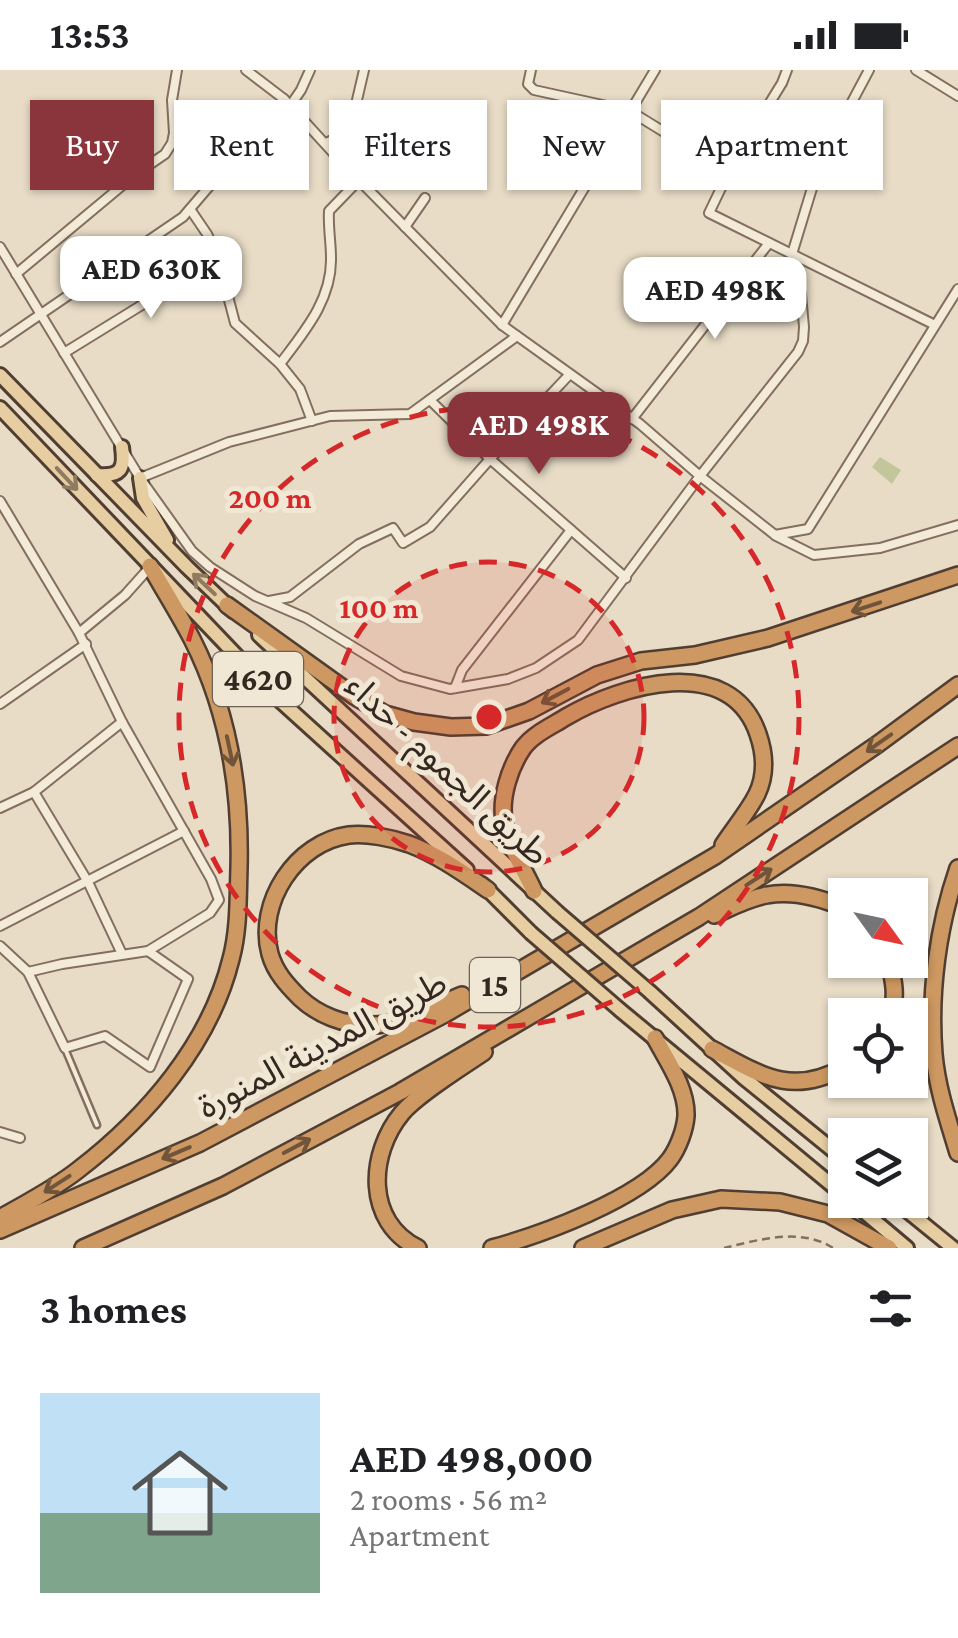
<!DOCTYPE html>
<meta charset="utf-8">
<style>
body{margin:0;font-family:"Crimson Pro","Noto Sans Arabic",serif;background:#f6f6f6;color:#202124;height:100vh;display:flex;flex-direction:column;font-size:38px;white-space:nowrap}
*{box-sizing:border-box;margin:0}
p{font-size:32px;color:#757577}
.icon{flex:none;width:55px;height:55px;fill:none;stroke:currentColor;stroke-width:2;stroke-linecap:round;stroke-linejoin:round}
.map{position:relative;height:1178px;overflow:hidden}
.side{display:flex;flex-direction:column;background:#fff;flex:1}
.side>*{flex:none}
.guide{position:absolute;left:30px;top:30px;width:900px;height:90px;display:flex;gap:20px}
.needle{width:65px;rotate:123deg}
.fabs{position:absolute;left:828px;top:808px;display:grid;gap:20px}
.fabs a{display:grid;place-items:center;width:100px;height:100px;border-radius:0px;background:#fff;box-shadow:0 2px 8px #0004;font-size:50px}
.price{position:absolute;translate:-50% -85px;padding:0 22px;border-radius:20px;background:#fff;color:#222;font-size:32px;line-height:65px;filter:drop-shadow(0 2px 5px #0008)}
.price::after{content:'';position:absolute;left:50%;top:60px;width:30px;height:22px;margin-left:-15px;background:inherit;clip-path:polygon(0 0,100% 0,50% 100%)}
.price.active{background:#89353b;color:#fff}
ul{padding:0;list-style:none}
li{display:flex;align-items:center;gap:30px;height:250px;padding:0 40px}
li span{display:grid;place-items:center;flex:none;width:280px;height:200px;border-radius:0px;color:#555}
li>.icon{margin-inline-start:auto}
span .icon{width:120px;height:120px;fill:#fffc;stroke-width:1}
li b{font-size:42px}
h2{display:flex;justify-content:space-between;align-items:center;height:120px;padding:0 40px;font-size:42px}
.pill{padding:0 35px;border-radius:0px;background:#fff;box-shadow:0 2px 8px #0004;font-size:35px;line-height:90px}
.pill.active{background:#89353b;color:#fff}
.status{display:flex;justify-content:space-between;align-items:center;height:70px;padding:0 50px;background:#fff;direction:ltr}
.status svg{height:28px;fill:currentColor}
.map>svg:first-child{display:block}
.green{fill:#c3c59b}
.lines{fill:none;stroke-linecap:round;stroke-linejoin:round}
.service-casing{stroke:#826f5e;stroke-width:9}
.minor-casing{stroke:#826f5e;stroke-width:12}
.primary-casing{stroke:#503e32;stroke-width:18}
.motorway-casing{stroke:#503e32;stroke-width:20}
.path{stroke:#826f5e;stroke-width:2.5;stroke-dasharray:8 5;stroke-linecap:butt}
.service{stroke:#f4ead8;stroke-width:4}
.minor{stroke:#f4ead8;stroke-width:8}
.primary{stroke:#e7cea2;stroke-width:12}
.motorway{stroke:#cd9861;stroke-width:15}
.primary-bridge-casing{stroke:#503e32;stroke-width:18;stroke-linecap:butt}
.primary-bridge{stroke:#e7cea2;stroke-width:12}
.oneway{stroke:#8e7b61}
.oneway2{stroke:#71553a}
.ring{fill:none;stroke:#d62828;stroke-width:5;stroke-dasharray:18 12}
.labels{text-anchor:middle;stroke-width:10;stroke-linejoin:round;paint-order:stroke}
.shield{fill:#f1e7d5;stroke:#6d6156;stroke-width:2.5}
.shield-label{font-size:32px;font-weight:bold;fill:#342820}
.street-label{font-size:35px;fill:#342820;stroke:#f1e7d5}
.centre{fill:#d62828;stroke:#f1e7d5;stroke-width:5}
.ring-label{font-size:30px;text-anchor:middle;font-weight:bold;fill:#d62828;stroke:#f1e7d5;stroke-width:10;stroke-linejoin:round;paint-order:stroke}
</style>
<div class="status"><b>13:53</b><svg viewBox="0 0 49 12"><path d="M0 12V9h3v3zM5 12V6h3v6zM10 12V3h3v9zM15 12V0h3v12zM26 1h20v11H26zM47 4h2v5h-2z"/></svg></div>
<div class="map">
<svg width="958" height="1178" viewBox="0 0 958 1178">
<rect width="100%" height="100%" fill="#e8dcc6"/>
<path class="green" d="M880 387 901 400 892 414 872 397Z"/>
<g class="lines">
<defs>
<path id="service" d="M66 981 97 1055"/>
<g id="minor">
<path d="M246 0 284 29 347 98 502 255 640 354 700 406 775 465 808 459 958 219"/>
<path d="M531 0 528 14 534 20 630 41 729 102"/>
<path d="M787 0 782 13 735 89 709 143 935 255"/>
<path d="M916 0 958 26"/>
<path d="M290 36 301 20 310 0"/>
<path d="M326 73 386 44 411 40"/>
<path d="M347 98 350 60 364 0"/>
<path d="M190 139 207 164 218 188 235 253 280 294 300 319 312 351"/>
<path d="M405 157 425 128"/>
<path d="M0 177 140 408 192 481 210 497 255 526 306 548 401 606 450 619 508 609 536 598 578 570 700 406 798 282 803 271 804 257 801 224 792 184 820 92 869 0"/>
<path d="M16 204 136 104 165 84 172 73 174 63 172 30 177 0"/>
<path d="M502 255 655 0"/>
<path d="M0 272 183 147 284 29"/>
<path d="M64 283 218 188"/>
<path d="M280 294C304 262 332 230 331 188 331 172 328 157 329 141L359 110"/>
<path d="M430 330 490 389 626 508"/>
<path d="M632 349 769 173"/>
<path d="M140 408 229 372 330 346 410 344 517 266"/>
<path d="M0 431 79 563"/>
<path d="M776 466 814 485 880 478 958 455"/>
<path d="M269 531 290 527 359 474 393 458 403 473 430 457 490 389 569 305"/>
<path d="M455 618 462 600 571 460"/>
<path d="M0 634 86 574"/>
<path d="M34 722 88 812 122 884"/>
<path d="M0 738 34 722 122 652"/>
<path d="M0 856 184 761"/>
<path d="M0 876 28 902 65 978 105 966 150 997 188 909 148 881 210 843 219 830 211 809 122 652 79 563 125 525 150 497"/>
<path d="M28 902 62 894 148 881"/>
<path d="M0 1062 20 1068"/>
</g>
<g id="primary">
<path d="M0 305 187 497 233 541"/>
<path d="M0 338 275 626 467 800"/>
<path d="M97 405C121 407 125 399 122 377"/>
<path d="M140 408 143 428 167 470"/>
<path d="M259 565 557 842"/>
<path d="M482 814 531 863"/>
<path d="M650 922 744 1008 845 1090"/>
<path d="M620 940 845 1126"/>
<path d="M850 1130 907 1178"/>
<path d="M894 1130 953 1178"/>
</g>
<g id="motorway">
<path d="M227 535 354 626 385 644 414 652 451 657 486 656 529 641 597 605 641 591 695 585 768 568 958 505"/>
<path d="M958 798C938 856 929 922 934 984 937 1018 948 1050 958 1083"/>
<path d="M534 821C524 799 508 775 504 751 500 727 510 697 523 678 533 664 552 656 566 647 621 615 730 582 758 664 765 684 766 705 757 724 748 742 734 758 723 775"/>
<path d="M714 845C730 838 749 828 767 825 793 820 821 828 845 838"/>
<path d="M889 890C893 908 898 928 890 945"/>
<path d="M462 925C433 937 401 956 369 955 344 955 318 945 300 928 287 915 275 902 270 884 256 833 296 772 349 765 367 763 392 768 409 774 438 785 463 803 488 820"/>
<path d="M712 979C761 1005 791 1027 845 997"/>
<path d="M0 1148C26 1133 54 1119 78 1100 147 1047 210 974 231 889 239 860 238 827 239 798 241 719 228 640 192 569 179 544 164 520 150 496"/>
<path d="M0 1160 200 1073 445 944 715 786 878 674 958 615"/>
<path d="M83 1178 223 1116 400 1022 699 847 958 676"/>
<path d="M418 1178C365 1152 368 1084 402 1043 418 1024 462 997 484 982"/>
<path d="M492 1178C540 1165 640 1129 670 1089 678 1078 685 1060 686 1046 687 1019 668 992 655 968"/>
<path d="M583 1178 672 1140 721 1129 780 1132 828 1144 889 1178"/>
</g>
</defs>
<use href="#service" class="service-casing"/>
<use href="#minor" class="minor-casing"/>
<use href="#primary" class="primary-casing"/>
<use href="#motorway" class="motorway-casing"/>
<path class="path" d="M724 1178C758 1170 801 1157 833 1178"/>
<use href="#service" class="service"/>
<use href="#minor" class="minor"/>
<use href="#primary" class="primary"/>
<use href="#motorway" class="motorway"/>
<defs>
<g id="primary-bridge">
<path d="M557 842 650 922"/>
<path d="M531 863 620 940"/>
</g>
</defs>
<use href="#primary-bridge" class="primary-bridge-casing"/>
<use href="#primary-bridge" class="primary-bridge"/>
</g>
<defs><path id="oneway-shaft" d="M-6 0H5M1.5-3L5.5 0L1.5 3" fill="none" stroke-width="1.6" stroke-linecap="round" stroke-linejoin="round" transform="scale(2.5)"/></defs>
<g class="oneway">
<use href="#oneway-shaft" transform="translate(67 409) rotate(47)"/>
<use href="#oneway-shaft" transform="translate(204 514) rotate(-137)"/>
</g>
<g class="oneway2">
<use href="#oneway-shaft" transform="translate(866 537) rotate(162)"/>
<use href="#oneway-shaft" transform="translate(555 626) rotate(152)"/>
<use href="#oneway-shaft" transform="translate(879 673) rotate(145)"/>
<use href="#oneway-shaft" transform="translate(230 681) rotate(78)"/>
<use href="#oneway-shaft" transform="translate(759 807) rotate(-33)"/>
<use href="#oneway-shaft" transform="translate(297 1076) rotate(-28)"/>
<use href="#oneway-shaft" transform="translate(176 1083) rotate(157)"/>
<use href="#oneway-shaft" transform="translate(57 1114) rotate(147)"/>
</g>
<circle cx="489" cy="647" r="155" fill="#d62828" fill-opacity=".12"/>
<g class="ring">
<circle cx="489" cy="647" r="155"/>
<circle cx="489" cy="647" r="310"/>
</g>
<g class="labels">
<g class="shield">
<rect x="213" y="582" width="90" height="54" rx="8"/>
<rect x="470" y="888" width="50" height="54" rx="8"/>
</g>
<g class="shield-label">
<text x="258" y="620">4620</text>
<text x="495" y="926">15</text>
</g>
<g class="street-label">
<text transform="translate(448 699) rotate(43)" y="12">طريق الجموم - حداء</text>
<text transform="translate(322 974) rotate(-28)" y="12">طريق المدينة المنورة</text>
</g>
</g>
<circle cx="489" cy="647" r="15" class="centre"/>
<g class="ring-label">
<text x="270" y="438">200 m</text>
<text x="379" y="548">100 m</text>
</g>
</svg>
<div class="fabs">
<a><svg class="needle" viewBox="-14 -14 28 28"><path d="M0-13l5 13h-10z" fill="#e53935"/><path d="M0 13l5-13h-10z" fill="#757577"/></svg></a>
<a><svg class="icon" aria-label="locate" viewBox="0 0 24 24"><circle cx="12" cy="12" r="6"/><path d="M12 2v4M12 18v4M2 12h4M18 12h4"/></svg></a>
<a><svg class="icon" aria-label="layers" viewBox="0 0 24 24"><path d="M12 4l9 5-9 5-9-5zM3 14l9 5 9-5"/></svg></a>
</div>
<b class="price" style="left:151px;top:251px">AED 630K</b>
<b class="price" style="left:715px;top:272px">AED 498K</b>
<b class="price active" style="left:539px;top:407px">AED 498K</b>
<div class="guide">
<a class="pill active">Buy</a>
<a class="pill">Rent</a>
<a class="pill">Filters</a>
<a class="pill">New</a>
<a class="pill">Apartment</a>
</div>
</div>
<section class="side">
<h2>3 homes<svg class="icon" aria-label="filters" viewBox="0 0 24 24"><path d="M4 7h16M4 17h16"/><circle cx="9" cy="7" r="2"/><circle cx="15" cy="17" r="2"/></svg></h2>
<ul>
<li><span style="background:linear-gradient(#bfe0f5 60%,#7fa58c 0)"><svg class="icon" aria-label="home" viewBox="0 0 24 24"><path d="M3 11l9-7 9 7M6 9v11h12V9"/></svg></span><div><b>AED 498,000</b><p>2 rooms · 56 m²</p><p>Apartment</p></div></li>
</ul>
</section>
